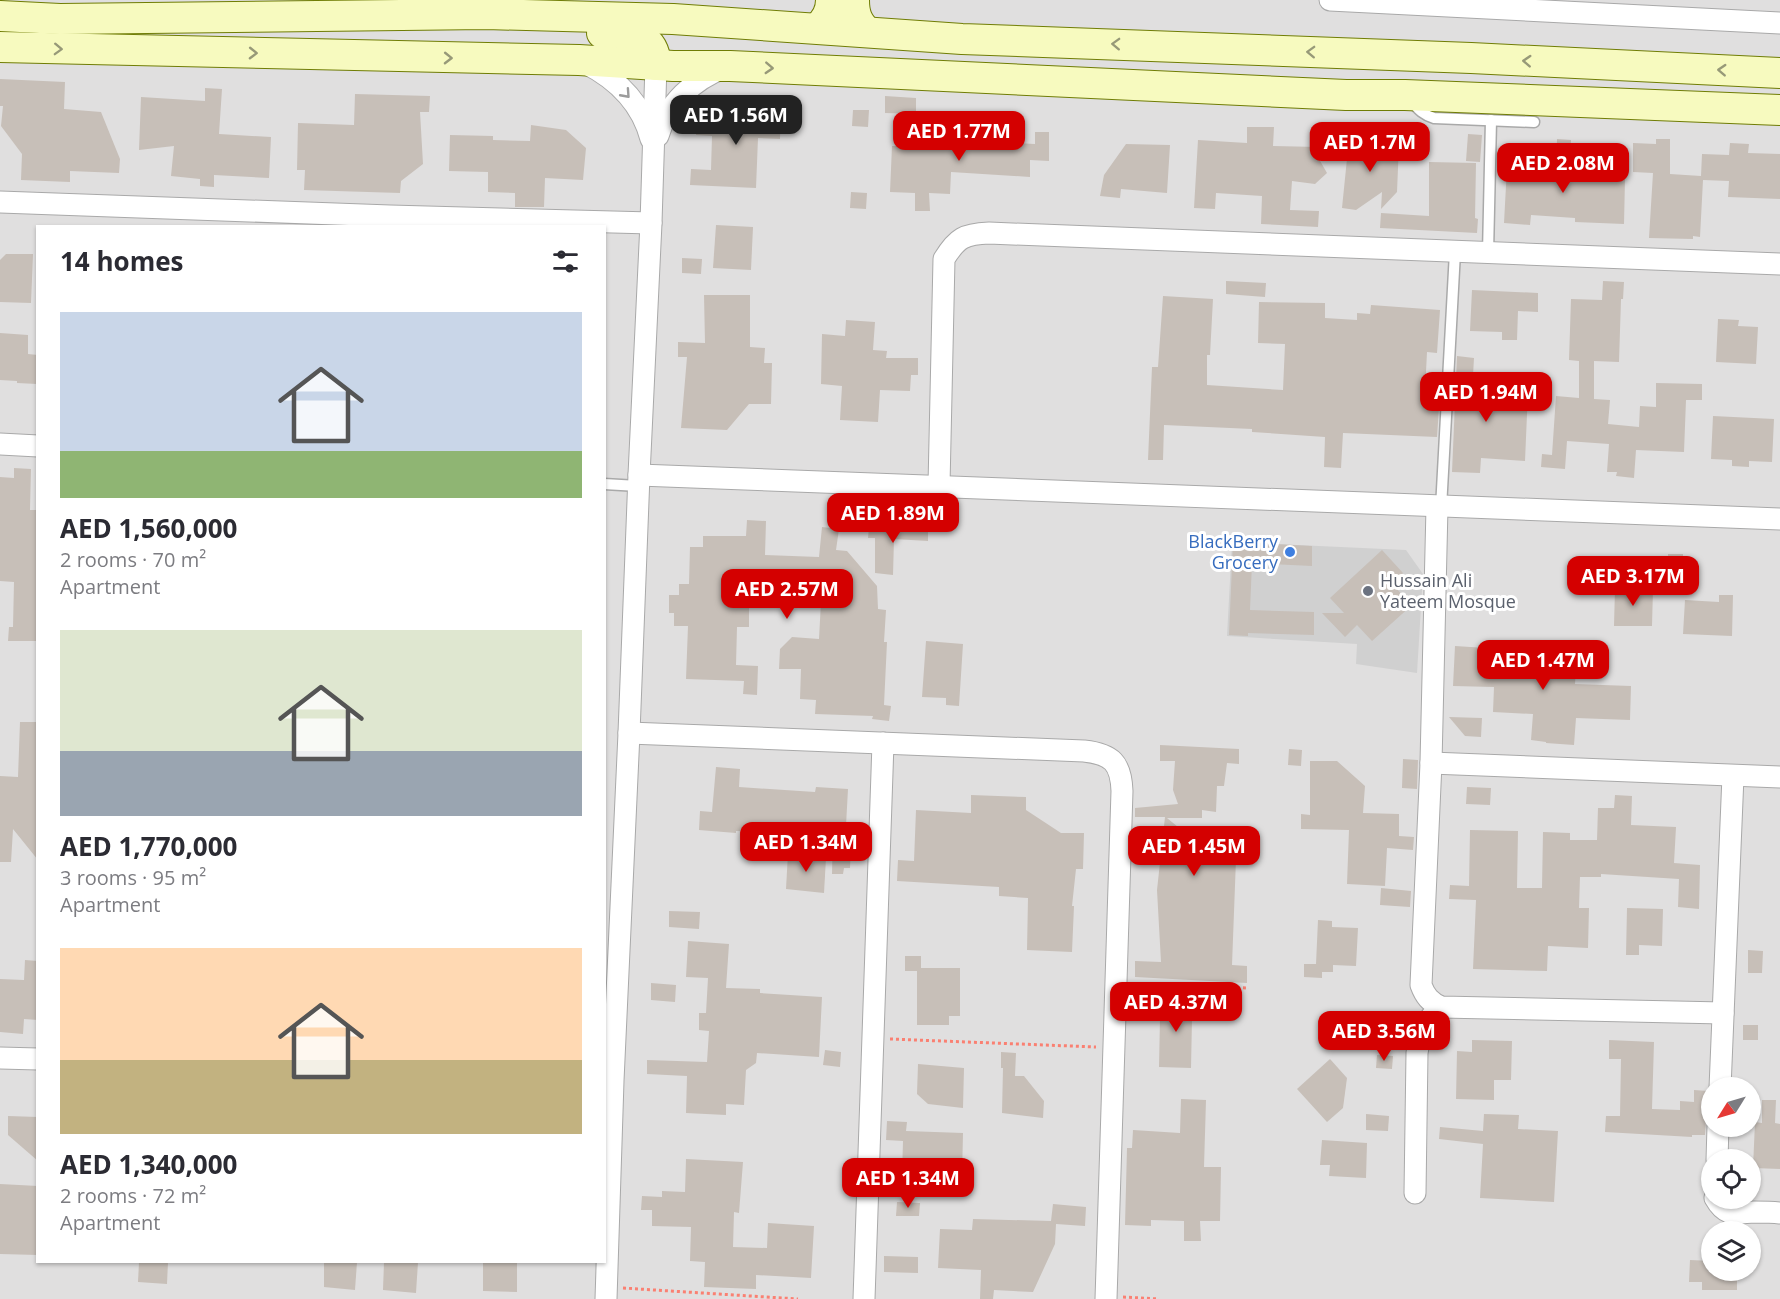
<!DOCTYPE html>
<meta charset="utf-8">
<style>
body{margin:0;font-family:"Open Sans",sans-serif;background:#f2f2f3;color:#2b2b33;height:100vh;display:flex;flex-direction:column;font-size:22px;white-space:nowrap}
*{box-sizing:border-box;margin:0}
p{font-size:20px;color:#7c7c81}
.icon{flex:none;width:33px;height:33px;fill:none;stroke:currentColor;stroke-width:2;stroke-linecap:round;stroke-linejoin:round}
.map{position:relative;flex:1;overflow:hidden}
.drawer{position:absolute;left:36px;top:225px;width:570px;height:1038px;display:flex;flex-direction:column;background:#fff;border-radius:0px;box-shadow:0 2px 4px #0004}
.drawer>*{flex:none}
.needle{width:39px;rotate:233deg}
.fabs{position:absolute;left:1701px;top:1077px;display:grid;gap:12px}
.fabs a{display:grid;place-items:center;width:60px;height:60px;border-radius:50%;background:#fff;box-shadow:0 2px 4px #0004;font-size:30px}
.price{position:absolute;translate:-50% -51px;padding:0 14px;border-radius:12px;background:#d40000;color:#fff;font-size:20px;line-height:39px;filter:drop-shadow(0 2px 3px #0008)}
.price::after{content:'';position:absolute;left:50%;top:36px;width:18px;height:14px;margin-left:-9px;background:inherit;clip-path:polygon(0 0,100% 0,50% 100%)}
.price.current{background:#222;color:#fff}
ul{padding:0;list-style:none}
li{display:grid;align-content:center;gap:12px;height:318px;padding:0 24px}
li span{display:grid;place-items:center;height:186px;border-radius:0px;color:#555}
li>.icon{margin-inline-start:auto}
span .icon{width:108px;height:108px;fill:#fffc;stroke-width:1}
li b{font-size:26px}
h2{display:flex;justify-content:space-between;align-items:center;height:72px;padding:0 24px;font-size:26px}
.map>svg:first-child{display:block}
.residential{fill:#e0dfdf;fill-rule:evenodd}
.religious{fill:#d0d0d0}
.building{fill:#c7bfb8}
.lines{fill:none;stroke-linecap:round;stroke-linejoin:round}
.lane-casing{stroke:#a9a9a9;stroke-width:13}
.street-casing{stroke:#a9a9a9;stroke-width:23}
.secondary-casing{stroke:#707d05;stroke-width:32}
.path{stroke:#fa8072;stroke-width:3;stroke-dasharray:3 3;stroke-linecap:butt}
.lane{stroke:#fff;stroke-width:10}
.street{stroke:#fff;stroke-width:21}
.secondary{stroke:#f7fabf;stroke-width:30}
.oneway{stroke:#979978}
.oneway2{stroke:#9c9c9c}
.shop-dot{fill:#3f7fe0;stroke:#fff;stroke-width:2}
.worship-dot{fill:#6b7280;stroke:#fff;stroke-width:2}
.labels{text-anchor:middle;stroke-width:6;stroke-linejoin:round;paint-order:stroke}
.shop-label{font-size:18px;fill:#366cbe;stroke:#fff;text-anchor:end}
.worship-label{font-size:18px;fill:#5b616d;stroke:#fff;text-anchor:start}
</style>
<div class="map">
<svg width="1780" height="1299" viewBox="0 0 1780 1299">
<rect width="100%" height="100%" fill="#f2efe9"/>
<path class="residential" d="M0 0H1780V1299H0ZM38 226H604V1262H38ZM1712 1088H1750V1126H1712ZM1712 1160H1750V1198H1712ZM1712 1232H1750V1270H1712Z"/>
<path class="religious" d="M1232 542 1406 550 1423 574 1417 673 1356 664 1357 644 1227 636Z"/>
<g class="building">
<path d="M0 79 65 82 64 109 101 112 120 159 119 173 70 171V182L21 180 22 154 1 126 3 106H0Z"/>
<path d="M205 88 222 89 219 134 271 137 269 178 214 175V187L200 186V179L171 176 174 146 139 150 141 97 205 101Z"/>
<path d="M355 94 430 96 429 112H420L423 164 401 181 400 193 304 190 305 170H297L298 123 354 125Z"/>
<path d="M885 96 916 98V114L885 113Z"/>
<path d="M761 106 781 107 780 139 758 138 756 188 690 185 691 169 711 170 712 136 696 135 697 120 713 121V111L761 113Z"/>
<path d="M853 110H869L868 127 852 126Z"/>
<path d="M944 115 958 116 957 140 1035 144V132H1049V161L1030 160V177L951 172 950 194 929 193 930 211H915V193L890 192 892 146 942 147Z"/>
<path d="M531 125 566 130 586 148 583 180 545 178 544 207H515V193L488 192V172L449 171 450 135 493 136V140L530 141Z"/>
<path d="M1247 127H1274L1273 146 1319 147V159L1327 173 1315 184 1292 181 1290 210 1319 211 1318 227 1261 224 1262 196 1216 193 1215 209 1194 208 1198 140 1247 143Z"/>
<path d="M1468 134 1482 135 1480 162 1466 161Z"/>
<path d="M1349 139 1399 144 1397 192 1381 209 1382 192 1356 210 1342 208Z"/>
<path d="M1557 139 1571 140 1569 172 1588 173V178L1625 179 1624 224 1575 222V218L1531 215 1530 225 1504 223 1507 167 1556 170Z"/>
<path d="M1656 139H1670V174L1701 176 1702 154 1729 155 1730 143 1749 144 1748 153 1780 154V199L1728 197 1729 181 1703 180 1700 237 1693 236V239L1649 238 1653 173 1633 172V143L1656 144Z"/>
<path d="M1126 144 1170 145 1167 193 1121 189 1120 198 1100 196 1104 175Z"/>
<path d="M1429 162 1476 163 1475 218 1478 219 1477 233 1380 228 1381 213 1429 216Z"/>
<path d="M851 192 867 193 866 209 850 208Z"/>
<path d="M716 225 753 227 751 270 713 268Z"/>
<path d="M6 254H33L31 303 0 302V260Z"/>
<path d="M682 258 702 259 701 274 682 273Z"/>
<path d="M1226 281 1266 283 1265 297 1226 294Z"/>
<path d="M1603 281 1624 282 1623 299H1621L1619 362 1594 361V399L1610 400 1608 424 1639 427 1640 406 1656 407V383L1702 384V400H1686L1684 452 1636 450 1634 478 1616 476 1617 472H1607L1609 444 1567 441 1565 469 1541 467 1542 454 1552 455 1556 396 1579 398V361L1569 360 1571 299 1602 300Z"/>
<path d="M1472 290 1538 293V312L1518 311 1517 340H1502V332L1470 331Z"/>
<path d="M704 295H750V347L765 348 764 363H772L771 404H749L727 430 681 428 687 357H678V342L705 343Z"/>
<path d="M1163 296 1213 299 1210 355H1207V385L1283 390 1285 344 1258 343 1259 302 1325 303V318L1357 320V313L1370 314 1371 305 1440 310 1437 353 1427 352 1425 392 1440 393 1437 437 1343 433 1341 468 1324 467 1325 437 1252 432V429L1164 425 1163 460H1148L1152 367H1158Z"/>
<path d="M1718 319 1739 320 1738 326 1758 327 1756 364 1716 362Z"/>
<path d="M846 320 875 322 873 350 887 351 886 358H918V375H911L910 391 880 390 878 422 840 420 842 386 821 384 822 334 845 336Z"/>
<path d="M0 333 28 335V354L38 355 37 384 17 383V381L0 380Z"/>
<path d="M1457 356 1474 358 1472 393 1512 395V390L1528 391 1525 461 1481 458 1480 473 1452 472Z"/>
<path d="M1713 416 1774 419 1772 462 1749 461V467L1732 466V460L1711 459Z"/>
<path d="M14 468 31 469 30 510H38V641H8L9 627H13L14 582 0 581V477L14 478Z"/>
<path d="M747 520 766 521 765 555 819 557 822 527 839 529 836 550 847 551 877 586 878 609 886 610 884 642H887L884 705 891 706 889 721 872 719 873 716 815 714 816 700 800 699 801 669H779L780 649 792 637 819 639 822 583H795V593L749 592V627H737L736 665 758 666 757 695 743 694 744 681 686 679 688 626H674V613H669V595H679V584H689L690 547H703V536H746Z"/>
<path d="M913 526 928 527V541L894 539 893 575 875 573V538H868L869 527Z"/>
<path d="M1233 542 1312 546V566L1252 563 1250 610 1314 612V635L1248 633V636L1229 635Z"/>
<path d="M1382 550 1403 573 1392 584 1412 605 1372 641 1357 625 1345 637 1322 613H1344L1330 598Z"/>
<rect x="1668" y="554" width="15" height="25"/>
<path d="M1615 588 1653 589 1652 626H1614Z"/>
<path d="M1719 595H1733L1732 636 1683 634 1685 600 1719 602Z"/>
<path d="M926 641 963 644 959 706 946 705V698L922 697Z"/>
<path d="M1455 646 1486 648 1485 665 1523 666 1524 647 1577 650 1575 684 1631 686 1630 720 1576 718 1574 745 1546 743V742L1531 740 1533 714 1493 712 1494 687 1453 686Z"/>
<path d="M1449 717 1482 718 1481 737 1465 736Z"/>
<path d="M20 722H38V860L13 829 11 862H0V776L18 777Z"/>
<path d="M1160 745 1239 749V764L1227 763 1224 786H1217L1216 812 1202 810V818H1167L1216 858 1236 859 1232 965 1247 966V983L1135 977V961L1161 962 1157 890 1165 817H1135V808L1178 804 1173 790 1175 761H1160Z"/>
<path d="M1289 749 1302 750 1301 766 1288 765Z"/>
<path d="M1403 759 1418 760 1417 789 1402 788Z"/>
<path d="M1310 761H1337L1365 786 1363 813 1399 814V836L1414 837 1413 850 1387 848 1385 886 1347 884 1349 830 1301 829V814L1310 815Z"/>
<path d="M716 767 740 769 739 787 815 792 816 787 848 789 845 844 851 845 850 868H844L843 874H832L833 831 798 829V834L763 832 736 831V833L699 830 700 811 712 812Z"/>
<path d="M1467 787 1491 788 1490 805 1466 804Z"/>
<path d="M971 795 1026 797V810L1061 833H1084L1083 869H1076L1072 906H1074L1072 952 1027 950 1028 898 999 896V887L897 881 898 860 914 861 916 810 971 813Z"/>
<path d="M1615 795 1632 796 1631 825 1676 827 1674 863 1700 865 1699 909 1678 907 1679 879 1601 874V877H1580L1579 908H1589L1588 948 1548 946 1547 971 1473 969 1476 900 1449 899 1450 885 1469 886 1470 830 1518 831 1517 888H1542L1543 832 1570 833V840H1597L1598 808H1614Z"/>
<path d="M788 853 826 858 824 893 786 889Z"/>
<path d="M1381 888 1411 891 1410 907 1380 905Z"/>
<path d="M1627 908 1663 909 1662 946 1639 945V955H1626Z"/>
<path d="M669 911 700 912 699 929 669 927Z"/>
<path d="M1318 920 1332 921V927L1358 928 1356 966 1333 965V972H1322V978L1304 977V964H1316Z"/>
<path d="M688 941 729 944 726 988 760 989V993L822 997 819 1057 757 1053 756 1063 746 1070 744 1105 726 1104V1115L686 1113 687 1076 647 1074V1060L707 1062 709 1031 699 1030V1013H706L708 978 686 977Z"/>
<path d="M1748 950 1763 951 1762 973H1748Z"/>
<path d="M905 956H921V968H960V1016H949V1025H917V971H905Z"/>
<path d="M25 960 38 961V1020L24 1019 23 1034 0 1032V979L24 980Z"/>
<path d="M651 983 676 985 675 1002 651 1000Z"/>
<path d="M1150 1004 1207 1006V1020L1192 1019 1191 1068 1159 1067 1160 1018H1150Z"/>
<rect x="1743" y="1025" width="15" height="15"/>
<path d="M1472 1040 1512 1041 1511 1080H1494V1100L1456 1099 1457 1051 1472 1052Z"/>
<path d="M1609 1040 1654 1042 1652 1109 1680 1110V1101L1694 1102V1090L1708 1091 1705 1135H1692V1137L1605 1132 1606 1116H1620L1621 1059H1609Z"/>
<path d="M825 1050 841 1052 840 1067 823 1065Z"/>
<path d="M1001 1052 1016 1053 1015 1076H1024L1044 1101 1043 1118 1002 1113 1003 1068H1001Z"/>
<path d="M1377 1055 1393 1056 1392 1069 1376 1068Z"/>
<path d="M1330 1059 1347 1078 1343 1108 1327 1122 1297 1089Z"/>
<path d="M918 1064 964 1068 963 1108 928 1104 917 1094Z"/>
<path d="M1181 1099 1206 1100 1204 1167H1221L1220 1221H1200L1201 1241H1184V1221L1151 1220V1226L1125 1225 1127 1148H1132L1133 1130 1180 1133Z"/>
<path d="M1762 1100H1776L1775 1123 1780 1124V1169L1753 1168 1755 1122 1762 1123Z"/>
<path d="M1366 1114 1389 1116 1388 1131 1366 1130Z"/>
<path d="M1484 1114 1519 1115 1518 1129 1558 1131 1554 1202 1480 1198 1483 1144 1439 1139 1440 1127 1483 1131Z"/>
<path d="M8 1116 38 1117V1161L8 1135Z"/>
<path d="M887 1121 907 1122 906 1131 963 1133 962 1177 902 1175 903 1141 886 1140Z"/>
<path d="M1322 1140 1367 1143 1366 1178 1329 1176 1330 1165H1320Z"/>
<path d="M686 1159 743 1162 739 1213 734 1212 733 1247 767 1248 768 1223 814 1226 811 1278 756 1275V1289L704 1287 705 1262 690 1261 691 1227 652 1226V1210H641L642 1196 662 1197V1191L685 1192Z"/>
<path d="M0 1184 38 1186V1255L0 1254Z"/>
<path d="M897 1202 920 1203 919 1216H896Z"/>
<path d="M1053 1204 1086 1207 1085 1226 1056 1224 1055 1244 1033 1292 994 1290 993 1299H980L981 1270 938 1268 940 1229 972 1230 973 1219 1051 1221Z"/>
<path d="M884 1256 918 1257V1273L884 1272Z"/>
<path d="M1690 1260 1712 1261V1270H1737V1290H1702V1282H1689Z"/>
<path d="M139 1262H168L167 1284 138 1282Z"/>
<path d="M324 1262H357L355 1290 324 1287Z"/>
<path d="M384 1262H418L416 1293 383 1290Z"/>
<path d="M483 1262H517V1292L483 1291Z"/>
</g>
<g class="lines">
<defs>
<g id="lane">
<path d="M1412 102C1419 110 1424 115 1434 118L1534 122"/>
<path d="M1488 253 1491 120"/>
<path d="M604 484 638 486"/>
<path d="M1441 508 1455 252"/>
</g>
<g id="street">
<path d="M1330 0 1780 23"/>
<path d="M585 63C617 79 642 104 651 139"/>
<path d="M658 136C667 104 694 79 724 68"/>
<path d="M0 202 390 216 651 223"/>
<path d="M0 444 38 446"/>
<path d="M639 475C1019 488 1399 506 1780 519"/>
<path d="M939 485 944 259C957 238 964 234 989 233L1780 264"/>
<path d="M1437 507 1431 763 1421 985C1425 996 1430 1002 1441 1007L1723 1013"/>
<path d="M629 733 1084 751C1112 754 1121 763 1122 791L1106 1299"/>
<path d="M1431 763 1780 777"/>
<path d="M0 1058 38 1059"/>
<path d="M1720 1088 1733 776"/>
<path d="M1717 1160 1718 1126"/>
<path d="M1415 1193 1417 1053C1420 1033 1425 1021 1441 1007"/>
<path d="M1715 1198C1726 1218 1736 1213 1754 1212 1763 1212 1772 1212 1780 1213"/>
<path d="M606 1299 613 1081 629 733 639 475 651 223 656 65"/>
<path d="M864 1299 883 743"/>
</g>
<g id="secondary">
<path d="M854 0C854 14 857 22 867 32"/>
<path d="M0 16 60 19 486 14 673 19 962 39 1471 58 1780 73"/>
<path d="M817 28C826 21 831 12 831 0"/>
<path d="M602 33C628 35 654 31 656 65"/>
<path d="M0 47 579 60 673 66H730L1346 95H1405L1780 110"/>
</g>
</defs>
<use href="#lane" class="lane-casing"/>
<use href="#street" class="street-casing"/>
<use href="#secondary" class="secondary-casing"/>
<g class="path">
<path d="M1135 985 1249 988"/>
<path d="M890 1039 1096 1047"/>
<path d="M623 1288 798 1299"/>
<path d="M1123 1297 1159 1299"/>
</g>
<use href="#lane" class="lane"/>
<use href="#street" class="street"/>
<use href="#secondary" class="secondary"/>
</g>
<defs><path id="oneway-chevron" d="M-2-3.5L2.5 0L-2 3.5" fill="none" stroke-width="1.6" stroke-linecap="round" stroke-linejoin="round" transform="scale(1.5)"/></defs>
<g class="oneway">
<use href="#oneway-chevron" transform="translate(1116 44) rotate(-178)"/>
<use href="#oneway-chevron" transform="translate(58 49) rotate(2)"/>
<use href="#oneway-chevron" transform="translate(1311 52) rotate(-178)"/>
<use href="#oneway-chevron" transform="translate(253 53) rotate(1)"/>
<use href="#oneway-chevron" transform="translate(448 58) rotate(1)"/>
<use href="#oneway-chevron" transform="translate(1527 61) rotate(-177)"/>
<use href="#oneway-chevron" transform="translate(769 68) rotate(3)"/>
<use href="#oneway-chevron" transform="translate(1722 70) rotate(-177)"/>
</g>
<use class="oneway2" href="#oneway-chevron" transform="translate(626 94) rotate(48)"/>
<circle class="shop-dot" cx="1290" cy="552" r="6"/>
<circle class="worship-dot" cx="1368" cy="591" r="6"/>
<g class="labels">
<g class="shop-label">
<text x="1278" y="548">BlackBerry<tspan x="1278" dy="21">Grocery</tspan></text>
</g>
<g class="worship-label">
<text x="1380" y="587">Hussain Ali<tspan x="1380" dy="21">Yateem Mosque</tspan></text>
</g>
</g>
</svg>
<div class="fabs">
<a><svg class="needle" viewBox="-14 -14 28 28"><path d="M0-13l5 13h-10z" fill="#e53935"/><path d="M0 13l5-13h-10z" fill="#7c7c81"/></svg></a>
<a><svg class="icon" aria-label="locate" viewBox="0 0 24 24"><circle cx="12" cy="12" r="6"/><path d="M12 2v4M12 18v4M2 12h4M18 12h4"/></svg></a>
<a><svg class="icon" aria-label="layers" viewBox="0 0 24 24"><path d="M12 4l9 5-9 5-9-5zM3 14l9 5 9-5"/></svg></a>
</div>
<b class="price current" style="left:736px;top:146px">AED 1.56M</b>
<b class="price" style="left:959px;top:162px">AED 1.77M</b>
<b class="price" style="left:1370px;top:173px">AED 1.7M</b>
<b class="price" style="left:1563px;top:194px">AED 2.08M</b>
<b class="price" style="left:1486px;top:423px">AED 1.94M</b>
<b class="price" style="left:893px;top:544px">AED 1.89M</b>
<b class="price" style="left:1633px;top:607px">AED 3.17M</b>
<b class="price" style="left:787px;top:620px">AED 2.57M</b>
<b class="price" style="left:1543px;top:691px">AED 1.47M</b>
<b class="price" style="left:806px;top:873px">AED 1.34M</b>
<b class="price" style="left:1194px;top:877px">AED 1.45M</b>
<b class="price" style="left:1176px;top:1033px">AED 4.37M</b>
<b class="price" style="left:1384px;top:1062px">AED 3.56M</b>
<b class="price" style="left:908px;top:1209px">AED 1.34M</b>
<section class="drawer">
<h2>14 homes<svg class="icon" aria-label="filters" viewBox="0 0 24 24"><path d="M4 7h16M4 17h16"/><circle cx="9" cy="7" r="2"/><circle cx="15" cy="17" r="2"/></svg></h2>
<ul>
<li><span style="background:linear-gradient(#c9d6e8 75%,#8fb573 0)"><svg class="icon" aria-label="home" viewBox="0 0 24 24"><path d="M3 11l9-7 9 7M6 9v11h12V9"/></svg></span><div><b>AED 1,560,000</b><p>2 rooms · 70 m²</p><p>Apartment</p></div></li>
<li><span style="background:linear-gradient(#dfe7d0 65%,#9aa5b1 0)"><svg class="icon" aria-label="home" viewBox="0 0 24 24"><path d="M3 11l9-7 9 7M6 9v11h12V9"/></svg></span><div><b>AED 1,770,000</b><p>3 rooms · 95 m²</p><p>Apartment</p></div></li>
<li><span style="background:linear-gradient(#ffd9b3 60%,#c2b280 0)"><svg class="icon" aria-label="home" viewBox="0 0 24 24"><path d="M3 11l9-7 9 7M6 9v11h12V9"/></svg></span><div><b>AED 1,340,000</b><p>2 rooms · 72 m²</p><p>Apartment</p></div></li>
</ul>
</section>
</div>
